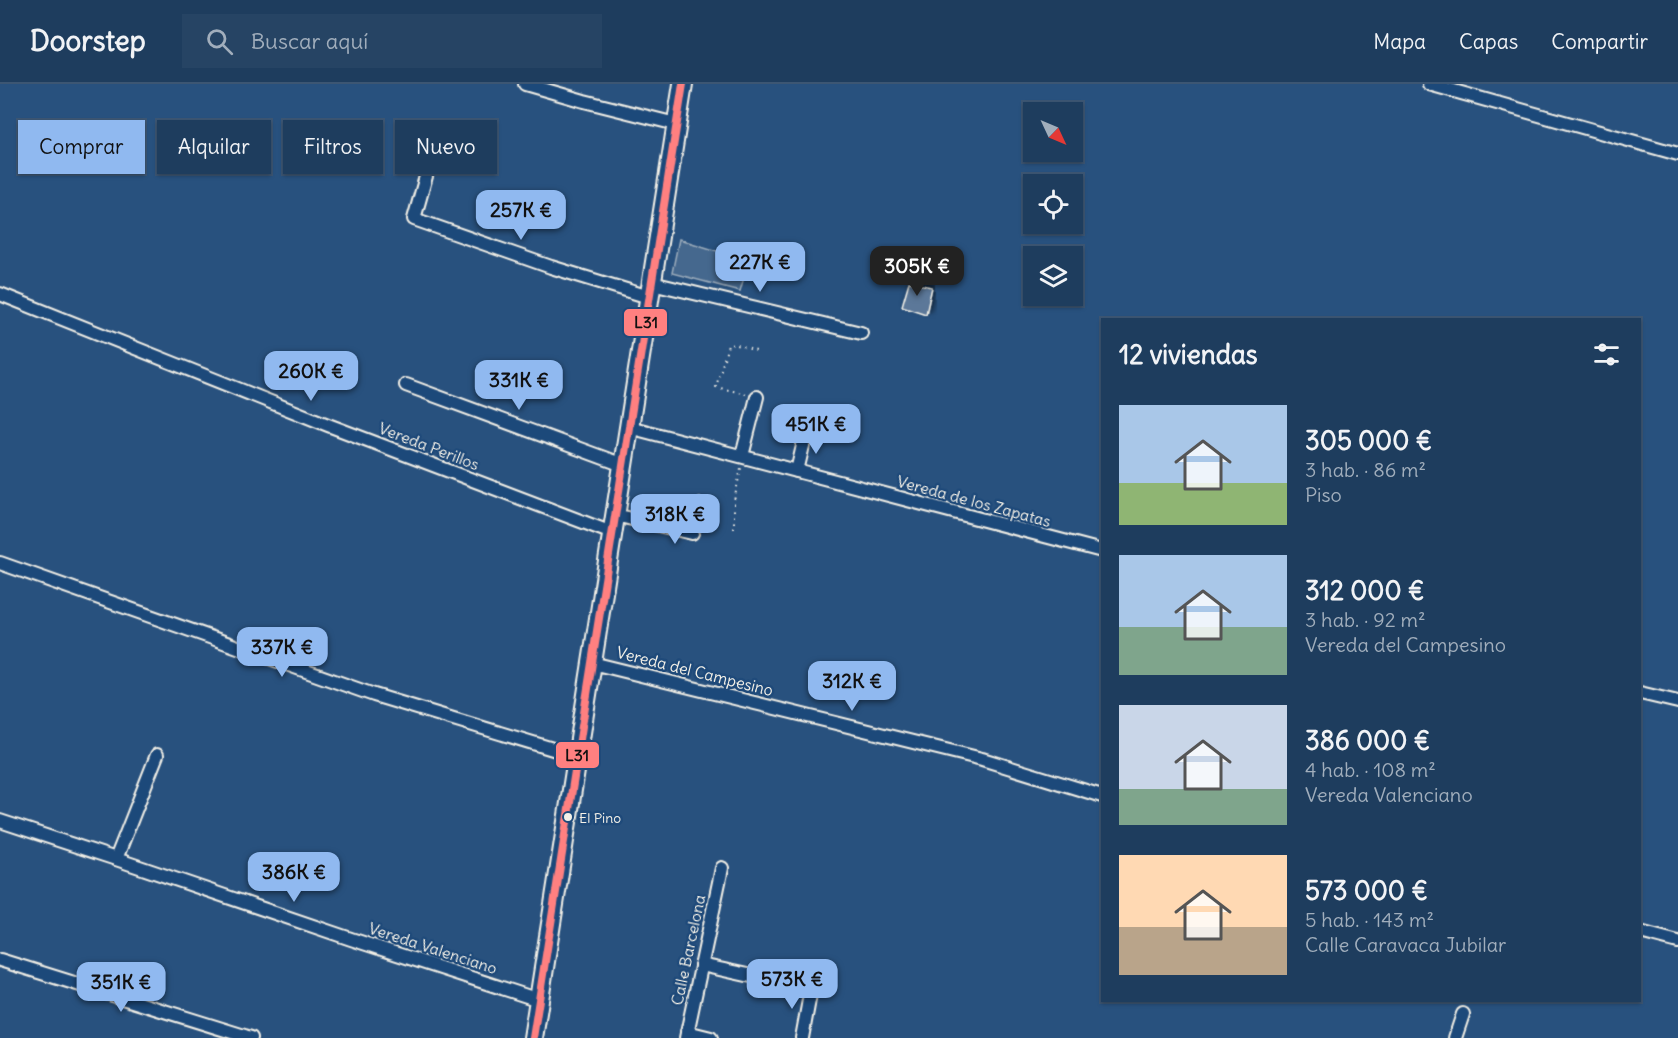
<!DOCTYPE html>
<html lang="es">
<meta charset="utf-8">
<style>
body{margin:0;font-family:Delius,sans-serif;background:#264464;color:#f1f3f6;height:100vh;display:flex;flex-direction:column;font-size:22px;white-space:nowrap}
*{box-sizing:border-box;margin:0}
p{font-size:20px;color:#a1aebc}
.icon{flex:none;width:33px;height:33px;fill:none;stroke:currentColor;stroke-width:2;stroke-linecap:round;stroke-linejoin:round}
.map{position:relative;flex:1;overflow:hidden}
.panel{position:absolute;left:1101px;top:234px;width:540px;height:684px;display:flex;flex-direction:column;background:#1e3d5e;border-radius:0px;box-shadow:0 2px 4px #0004,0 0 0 2px #3c5673}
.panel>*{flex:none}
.top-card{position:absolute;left:18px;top:36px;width:570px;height:54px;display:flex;gap:12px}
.needle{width:39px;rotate:134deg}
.tools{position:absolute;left:1023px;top:18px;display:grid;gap:12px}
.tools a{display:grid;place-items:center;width:60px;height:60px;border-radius:0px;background:#1e3d5e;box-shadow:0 2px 4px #0004,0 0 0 2px #3c5673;font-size:30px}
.price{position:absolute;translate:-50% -51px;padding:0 14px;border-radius:12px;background:#90b9f0;color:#111;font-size:20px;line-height:39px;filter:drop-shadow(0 2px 3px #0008)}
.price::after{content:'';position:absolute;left:50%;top:36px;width:18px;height:14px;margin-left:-9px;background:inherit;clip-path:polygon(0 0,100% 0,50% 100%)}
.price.active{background:#222;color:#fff}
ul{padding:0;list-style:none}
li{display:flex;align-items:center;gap:18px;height:150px;padding:0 18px}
li span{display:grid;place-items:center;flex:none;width:168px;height:120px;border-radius:0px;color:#555}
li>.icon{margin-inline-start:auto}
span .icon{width:72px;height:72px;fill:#fffc;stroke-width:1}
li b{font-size:26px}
h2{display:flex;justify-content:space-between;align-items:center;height:72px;padding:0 18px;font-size:26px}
.tag{padding:0 21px;border-radius:0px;background:#1e3d5e;box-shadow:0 2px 4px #0004,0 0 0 2px #3c5673;font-size:21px;line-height:54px}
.tag.active{background:#90b9f0;color:#111}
header{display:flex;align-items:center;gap:36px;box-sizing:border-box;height:84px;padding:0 30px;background:#1e3d5e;border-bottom:2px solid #3c5673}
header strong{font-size:28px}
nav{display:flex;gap:33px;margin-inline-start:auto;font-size:21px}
.search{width:420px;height:54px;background:#264464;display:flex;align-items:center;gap:15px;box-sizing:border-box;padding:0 21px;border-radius:0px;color:#a1aebc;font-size:22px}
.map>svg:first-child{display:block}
.green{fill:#45688e;stroke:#9cacbb;stroke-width:1.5}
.building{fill:#5b7899;stroke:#f4f1e8;stroke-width:1.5;filter:url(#shadow)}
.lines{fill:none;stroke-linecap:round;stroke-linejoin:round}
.minor-casing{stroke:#f4f1e8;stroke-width:16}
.secondary-casing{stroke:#f4f1e8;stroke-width:22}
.path{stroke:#f4f1e8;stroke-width:2;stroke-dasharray:1.5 4.5;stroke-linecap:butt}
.minor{stroke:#1f4a7a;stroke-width:12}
.secondary{stroke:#1f4a7a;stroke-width:18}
.bus-1-casing{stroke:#1f4a7a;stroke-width:12}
.bus-1{stroke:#ff8080;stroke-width:8}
.bus-dot{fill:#f4f1e8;stroke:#1f4a7a;stroke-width:2}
.labels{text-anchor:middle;stroke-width:5;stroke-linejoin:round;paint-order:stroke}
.bus-label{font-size:14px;fill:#f4f1e8;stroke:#1f4a7a;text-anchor:start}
.street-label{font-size:16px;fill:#f4f1e8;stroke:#1f4a7a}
.line-badge{stroke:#1f4a7a;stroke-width:2}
.pale-badge-label{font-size:16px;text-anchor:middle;font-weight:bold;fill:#111}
</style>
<header>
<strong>Doorstep</strong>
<div class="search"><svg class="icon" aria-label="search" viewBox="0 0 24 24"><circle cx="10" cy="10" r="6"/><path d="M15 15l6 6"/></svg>Buscar aquí</div>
<nav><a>Mapa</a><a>Capas</a><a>Compartir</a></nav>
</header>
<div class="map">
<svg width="1678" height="954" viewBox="0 0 1678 954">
<defs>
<filter id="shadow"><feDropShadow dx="3.5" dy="-3.5" stdDeviation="3" flood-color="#0009"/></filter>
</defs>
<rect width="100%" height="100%" fill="#28517e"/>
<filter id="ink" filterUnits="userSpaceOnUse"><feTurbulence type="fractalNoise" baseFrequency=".0167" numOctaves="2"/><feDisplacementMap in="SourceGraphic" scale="12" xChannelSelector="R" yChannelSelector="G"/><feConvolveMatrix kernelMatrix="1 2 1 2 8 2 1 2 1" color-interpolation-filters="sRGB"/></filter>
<g filter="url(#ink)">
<path class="green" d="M679 155 749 177 740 207 672 189Z"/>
<path class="building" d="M909 198 932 203 926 230 902 222Z"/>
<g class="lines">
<defs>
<g id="minor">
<path d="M525 0 584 17 676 40"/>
<path d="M1429 0 1678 70"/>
<path d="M430 78 414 135 551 183 649 213"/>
<path d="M652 199 861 249"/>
<path d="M0 210 328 341 612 449"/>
<path d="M406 301 623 381"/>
<path d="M629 343 1102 467"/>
<path d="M742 372 757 313"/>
<path d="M797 387 806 349"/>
<path d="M615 431 692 449 701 421"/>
<path d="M0 479 374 611 576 672"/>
<path d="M592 579 982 675 1102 712"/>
<path d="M1640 609 1678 618"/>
<path d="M157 671 116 775 351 855 539 916"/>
<path d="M0 737 116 775"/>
<path d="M1640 848 1678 858"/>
<path d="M0 876 251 954"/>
<path d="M701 881 811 905 802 954"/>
<path d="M687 948 711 954"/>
<path d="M686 954 722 784"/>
<path d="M1455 954 1463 930"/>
</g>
<path id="secondary" d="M533 954 683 0"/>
</defs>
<use href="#minor" class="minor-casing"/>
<use href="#secondary" class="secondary-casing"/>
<g class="path">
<path d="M746 310 716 303 728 261 734 260 759 268"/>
<path d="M734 445V417L741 384"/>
</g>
<use href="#minor" class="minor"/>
<use href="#secondary" class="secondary"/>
<defs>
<path id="bus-1" d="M533 954 683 0"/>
</defs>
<use href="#bus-1" class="bus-1-casing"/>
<use href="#bus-1" class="bus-1"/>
</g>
</g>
<circle class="bus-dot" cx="568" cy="733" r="5"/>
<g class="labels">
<g class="bus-label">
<text x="579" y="739">El Pino</text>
</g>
<g class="street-label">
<text transform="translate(429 362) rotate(21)" y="6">Vereda Perillos</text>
<text transform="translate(974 417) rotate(15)" y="6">Vereda de los Zapatas</text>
<text transform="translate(695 587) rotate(14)" y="6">Vereda del Campesino</text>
<text transform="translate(433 864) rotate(18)" y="6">Vereda Valenciano</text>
<text transform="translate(688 866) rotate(-78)" y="6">Calle Barcelona</text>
</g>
</g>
<g class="line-badge">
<rect x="623" y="224" width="45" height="29" rx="6" fill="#ff8080"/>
<rect x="555" y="657" width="45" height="28" rx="6" fill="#ff8080"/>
</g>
<g class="pale-badge-label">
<text x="646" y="244">L31</text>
<text x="577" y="677">L31</text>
</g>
</svg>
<div class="tools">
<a><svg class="needle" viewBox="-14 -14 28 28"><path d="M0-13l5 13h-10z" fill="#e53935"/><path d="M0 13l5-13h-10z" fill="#a1aebc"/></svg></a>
<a><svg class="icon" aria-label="locate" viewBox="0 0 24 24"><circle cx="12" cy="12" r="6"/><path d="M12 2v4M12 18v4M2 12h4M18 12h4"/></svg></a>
<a><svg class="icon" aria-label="layers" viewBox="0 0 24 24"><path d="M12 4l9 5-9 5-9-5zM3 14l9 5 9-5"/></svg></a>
</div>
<b class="price" style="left:521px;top:157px">257K €</b>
<b class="price" style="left:760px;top:209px">227K €</b>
<b class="price active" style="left:917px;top:213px">305K €</b>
<b class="price" style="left:311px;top:318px">260K €</b>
<b class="price" style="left:519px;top:327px">331K €</b>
<b class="price" style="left:816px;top:371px">451K €</b>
<b class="price" style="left:675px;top:461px">318K €</b>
<b class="price" style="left:282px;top:594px">337K €</b>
<b class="price" style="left:852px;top:628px">312K €</b>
<b class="price" style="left:294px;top:819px">386K €</b>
<b class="price" style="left:792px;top:926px">573K €</b>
<b class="price" style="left:121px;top:929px">351K €</b>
<div class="top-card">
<a class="tag active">Comprar</a>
<a class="tag">Alquilar</a>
<a class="tag">Filtros</a>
<a class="tag">Nuevo</a>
</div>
<section class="panel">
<h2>12 viviendas<svg class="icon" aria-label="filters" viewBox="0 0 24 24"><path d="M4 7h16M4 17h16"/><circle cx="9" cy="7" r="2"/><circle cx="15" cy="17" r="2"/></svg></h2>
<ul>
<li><span style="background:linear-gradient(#a9c7e8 65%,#8fb573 0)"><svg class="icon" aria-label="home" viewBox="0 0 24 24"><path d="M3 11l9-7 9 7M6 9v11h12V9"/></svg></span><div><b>305 000 €</b><p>3 hab. · 86 m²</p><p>Piso</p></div></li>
<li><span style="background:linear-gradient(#a9c7e8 60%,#7fa58c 0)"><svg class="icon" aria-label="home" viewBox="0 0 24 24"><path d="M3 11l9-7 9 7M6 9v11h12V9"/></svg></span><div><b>312 000 €</b><p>3 hab. · 92 m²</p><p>Vereda del Campesino</p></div></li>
<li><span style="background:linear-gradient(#c9d6e8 70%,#7fa58c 0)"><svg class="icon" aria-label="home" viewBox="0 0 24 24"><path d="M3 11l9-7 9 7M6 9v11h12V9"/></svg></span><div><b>386 000 €</b><p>4 hab. · 108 m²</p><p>Vereda Valenciano</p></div></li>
<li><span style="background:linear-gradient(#ffd9b3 60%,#b9a48a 0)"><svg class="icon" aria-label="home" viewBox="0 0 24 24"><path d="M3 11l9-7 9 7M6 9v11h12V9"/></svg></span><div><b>573 000 €</b><p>5 hab. · 143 m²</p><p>Calle Caravaca Jubilar</p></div></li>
</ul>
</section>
</div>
